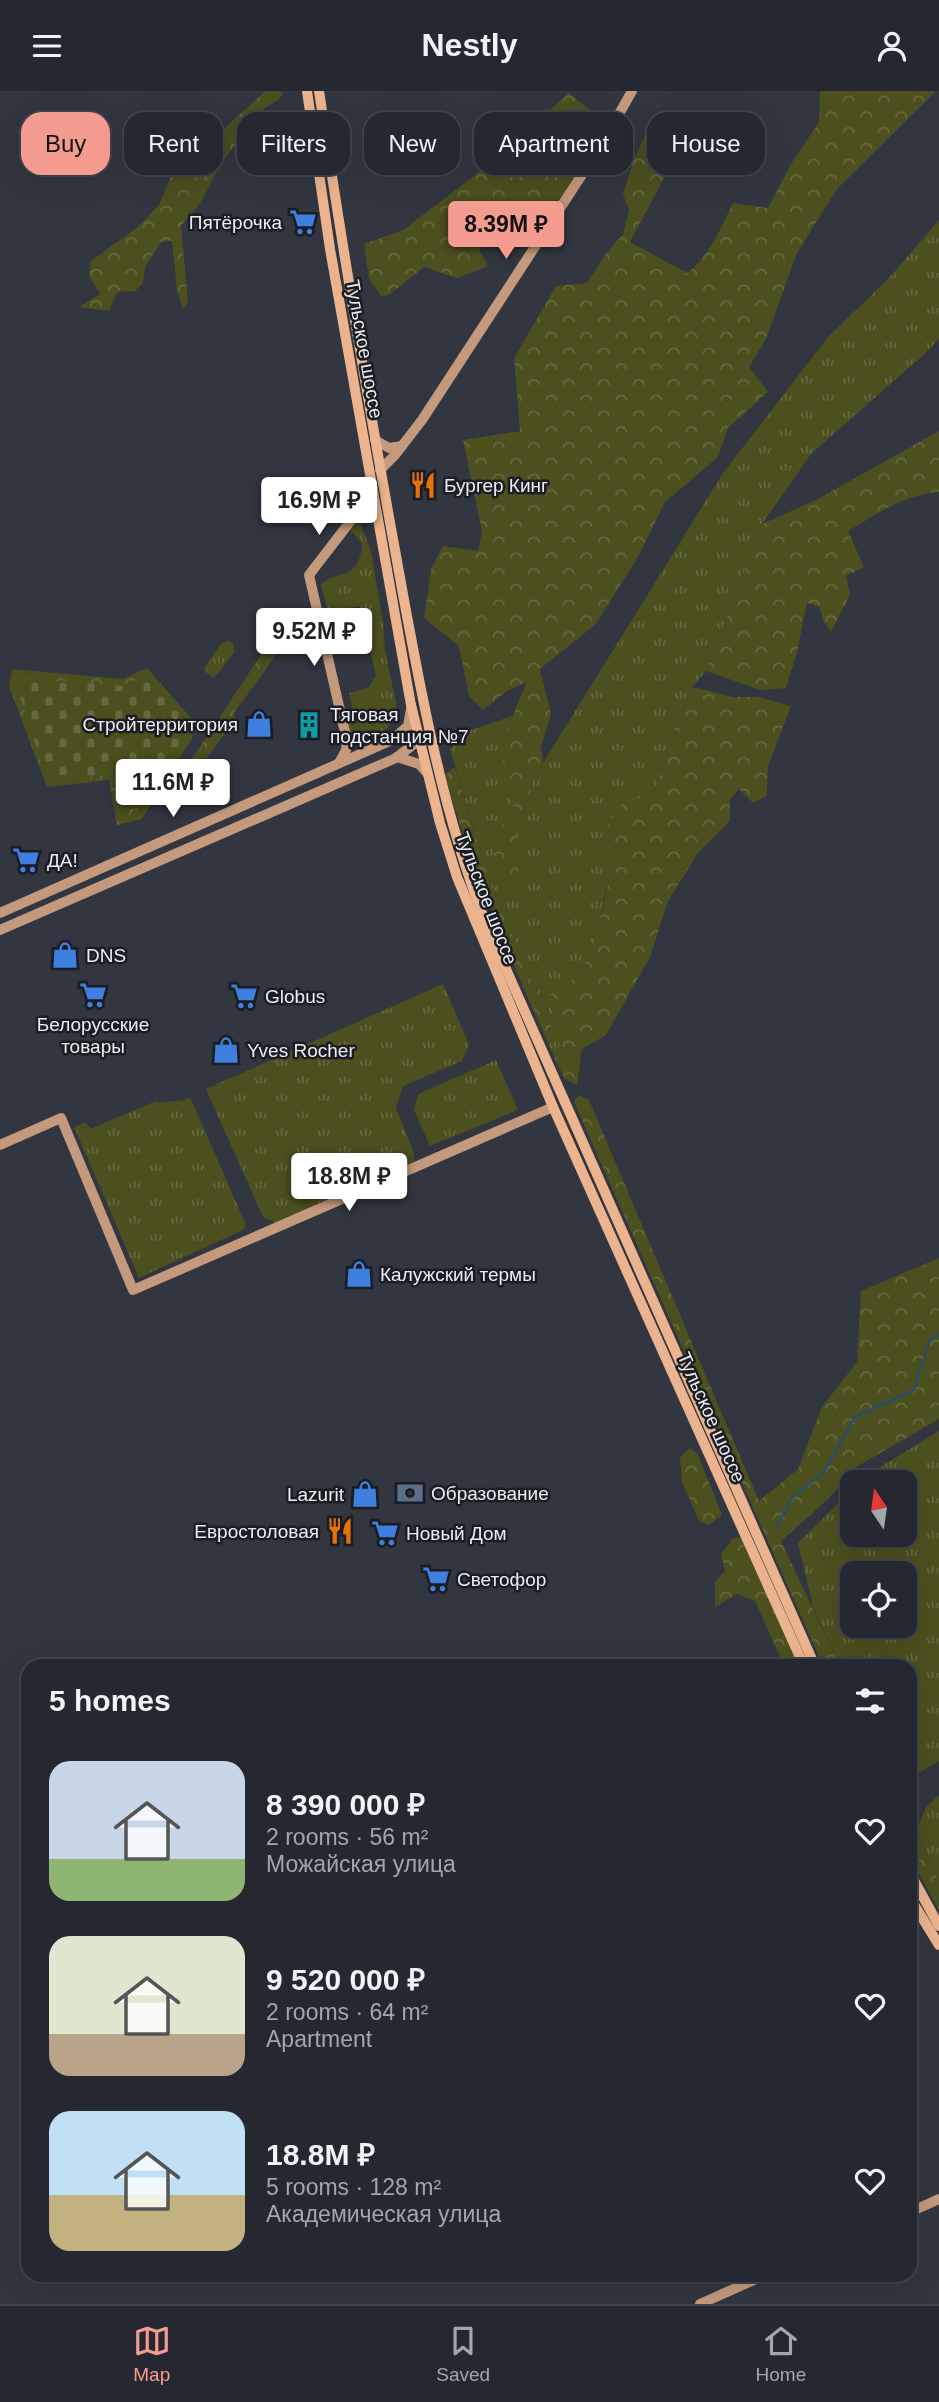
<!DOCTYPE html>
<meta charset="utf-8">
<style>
body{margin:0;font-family:Helvetica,sans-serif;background:#2d3038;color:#f1f3f6;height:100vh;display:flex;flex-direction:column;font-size:26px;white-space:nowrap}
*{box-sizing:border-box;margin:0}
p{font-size:23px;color:#a3a6ab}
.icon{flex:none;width:38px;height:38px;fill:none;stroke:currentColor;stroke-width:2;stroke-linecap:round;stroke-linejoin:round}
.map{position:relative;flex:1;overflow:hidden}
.sheet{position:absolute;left:21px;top:1568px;width:896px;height:623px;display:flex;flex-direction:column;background:#252830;border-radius:21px;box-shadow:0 7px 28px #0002,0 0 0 2px #42444c}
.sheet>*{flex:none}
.guide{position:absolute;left:21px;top:21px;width:898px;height:63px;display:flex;gap:14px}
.needle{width:46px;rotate:347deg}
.tools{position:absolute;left:840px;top:1379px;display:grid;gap:14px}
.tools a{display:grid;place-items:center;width:77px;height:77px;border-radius:14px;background:#252830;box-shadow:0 7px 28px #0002,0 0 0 2px #42444c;font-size:35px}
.price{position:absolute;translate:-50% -60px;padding:0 16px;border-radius:7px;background:#fff;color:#222;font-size:23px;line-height:46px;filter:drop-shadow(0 2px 4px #0008)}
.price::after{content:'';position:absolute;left:50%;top:42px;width:21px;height:16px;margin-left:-10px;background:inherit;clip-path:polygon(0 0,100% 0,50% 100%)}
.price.selected{background:#f59c91;color:#111}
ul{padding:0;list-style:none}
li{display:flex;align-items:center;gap:21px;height:175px;padding:0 28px}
li span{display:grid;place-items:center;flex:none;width:196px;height:140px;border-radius:21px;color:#555}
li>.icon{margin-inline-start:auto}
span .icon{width:84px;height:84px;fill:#fffc;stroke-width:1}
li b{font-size:30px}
h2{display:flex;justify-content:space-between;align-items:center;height:84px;padding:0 28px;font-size:30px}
.tag{padding:0 24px;border-radius:21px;background:#252830;box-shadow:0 7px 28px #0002,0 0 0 2px #42444c;font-size:24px;line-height:63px}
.tag.selected{background:#f59c91;color:#111}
header{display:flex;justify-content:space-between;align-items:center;height:91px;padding:0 28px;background:#252830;font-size:32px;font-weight:700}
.tabs{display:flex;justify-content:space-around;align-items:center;height:98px;border-top:2px solid #42444c;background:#252830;font-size:19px;color:#a3a6ab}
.tabs a{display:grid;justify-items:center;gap:4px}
.tabs .selected{color:#f59c91}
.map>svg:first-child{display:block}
.grass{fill:url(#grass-tufts);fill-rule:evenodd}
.forest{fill:url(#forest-crowns)}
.cemetery{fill:url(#cemetery-stones)}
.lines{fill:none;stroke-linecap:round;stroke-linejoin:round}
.stream{stroke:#224c7e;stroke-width:2}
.secondary{stroke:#c4997c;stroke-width:10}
.primary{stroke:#ecb48e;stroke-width:10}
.labels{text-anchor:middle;stroke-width:5;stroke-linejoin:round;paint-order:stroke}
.poi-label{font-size:19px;fill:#eaedf4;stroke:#1b1d22;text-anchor:start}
.street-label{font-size:19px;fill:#eaedf4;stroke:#1b1d22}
</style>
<header><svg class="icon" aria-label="menu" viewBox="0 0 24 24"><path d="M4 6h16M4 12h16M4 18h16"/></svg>Nestly<svg class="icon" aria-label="person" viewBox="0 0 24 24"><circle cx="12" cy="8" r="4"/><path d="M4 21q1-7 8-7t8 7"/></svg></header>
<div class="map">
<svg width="939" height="2213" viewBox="0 0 939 2213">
<defs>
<pattern id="grass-tufts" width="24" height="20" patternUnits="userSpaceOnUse" patternTransform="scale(1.75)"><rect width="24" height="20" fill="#4c4f1e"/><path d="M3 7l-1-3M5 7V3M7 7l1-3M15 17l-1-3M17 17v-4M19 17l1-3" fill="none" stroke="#66693f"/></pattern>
<pattern id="forest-crowns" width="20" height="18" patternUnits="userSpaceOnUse" patternTransform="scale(1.75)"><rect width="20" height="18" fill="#4c4f1e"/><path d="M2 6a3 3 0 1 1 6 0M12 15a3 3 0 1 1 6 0" fill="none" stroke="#66693f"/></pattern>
<pattern id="cemetery-stones" width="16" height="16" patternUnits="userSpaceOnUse" patternTransform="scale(1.75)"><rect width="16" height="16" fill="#4c4f1e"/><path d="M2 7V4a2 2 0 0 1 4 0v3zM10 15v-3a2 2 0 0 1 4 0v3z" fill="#66693f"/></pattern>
</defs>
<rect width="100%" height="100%" fill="#313640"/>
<g class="grass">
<path d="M939 129V247L930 258 811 363 762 433 706 580 692 596 655 698C617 725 607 801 596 844 593 856 588 875 580 884 572 892 558 899 549 905L564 946 554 966 549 954 554 942 492 797 450 658 471 639 512 625 506 651 504 681 522 724 534 688 543 672 723 382 828 246 888 188Z"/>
<path d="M360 432 371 460 383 532 385 559 397 617 393 630 383 641 352 647 347 632 352 615 349 602 368 597 376 585 360 515 328 520 321 494C337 477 359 492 362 453L350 438Z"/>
<path d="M227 550 233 552 234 562 214 587 205 581 204 577 221 553Z"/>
<path d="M443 893 469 953 462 970 403 995 396 1017 414 1062V1071L276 1132 263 1126 206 998Z"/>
<path d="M496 969 518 1019 430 1055 414 1019 418 1003Z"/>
<path d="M190 1006 246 1134 243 1139 139 1187 74 1036 86 1031 90 1038 156 1010 157 1012 184 1009Z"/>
<path d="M939 1340V1670L910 1687V1575H840L813 1516 798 1452 852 1399V1444H905V1391H860L867 1384ZM852 1482H905V1535H852Z"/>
<path d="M939 1704V1790L916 1740 926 1716Z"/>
</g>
<g class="forest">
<path d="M265 0H280L283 3 278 9 260 20 221 73 199 114 181 135 188 211 183 219 177 199 172 150 161 151 145 176 143 192 135 200 117 201 109 220 79 216 100 203 89 184 91 170 138 136 159 114 173 80 206 59 224 38Z"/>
<path d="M820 0H936L837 98 797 162 766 248 749 276 768 301 728 337 718 366 665 411 638 466 596 533 540 578 551 623 541 656 543 672 534 688 522 724H516C512 711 506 696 504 682 500 650 515 619 527 591L507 600 483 619 469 605 459 555 424 527 431 478 443 455 478 460 482 440 463 349 520 340 514 267 556 195 587 192 605 164 623 143 629 119 623 103 634 68 648 39 665 21 693 33 630 151 687 182C709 166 721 136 733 112L768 117 791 73 819 31Z"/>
<path d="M569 2 606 32 551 125 514 118 479 159 488 175 457 187 424 176 389 204 381 205 369 188 364 153 403 139 482 79 498 46 533 34Z"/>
<path d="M939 340V401C906 403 876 423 848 440L864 476 846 485 850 504 831 541 823 529 820 516 807 512 797 561 786 597 761 599 706 580 762 433 816 409Z"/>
<path d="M287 536V549L234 622 235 629 186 695 176 701 174 694 279 537Z"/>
<path d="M147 577 199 636 142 728 117 734 109 689 47 696 9 595 12 578 123 588Z"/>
<path d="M692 596 733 606H758L791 615 768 675 767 705 753 712 739 698 730 708V730L698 762 668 810 650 866 606 944 582 958 577 994 565 988 554 966 564 946 548 905 581 883 592 858 605 808 612 769 600 747 625 708 642 707 655 698Z"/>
<path d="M455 676 492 797 554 942 549 954C509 866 471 777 445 684Z"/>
<path d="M506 733 517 745V788L498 778 488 742 494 734Z"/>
<path d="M578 1004 589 1009 759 1410 798 1378 822 1316 857 1271 861 1200 939 1167V1328L858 1375 828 1408 781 1450 840 1575H823L574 1011Z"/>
<path d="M690 1357 697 1362 722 1424 708 1434 699 1430 682 1391 680 1366Z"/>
<path d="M741 1446 799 1575H784L755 1510 737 1503 715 1516V1491L725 1480 721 1463 733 1447Z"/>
<path d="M910 1728 939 1790V1819L910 1767Z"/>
</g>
<path class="cemetery" d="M145 582 194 635 130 724 119 727 115 684 47 689 14 587 127 595Z"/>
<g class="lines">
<path class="stream" d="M777 1436 793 1406 824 1381 855 1326 914 1299 930 1248 939 1244"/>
<g class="secondary">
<path d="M375 349 389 357 402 355"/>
<path d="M380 379 395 364 422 329 602 53 632 0"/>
<path d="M392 649 408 635 411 618"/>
<path d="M397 666 419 673 427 682"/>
<path d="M339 672 346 659 347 650 309 484 373 401"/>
<path d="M0 822 392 649H419"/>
<path d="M0 839 396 667 419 649"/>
<path d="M0 1054 61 1027 133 1199 553 1016"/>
<path d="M910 2121 939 2108"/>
<path d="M700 2213 765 2184"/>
</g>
<g class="primary">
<path d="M307 0 330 158 411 614 440 732 457 786 553 1016 804 1575"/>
<path d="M319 0C342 153 367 306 395 459 418 586 439 712 486 833L815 1575"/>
<path d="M910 1782 939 1835"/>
<path d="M910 1807 939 1854"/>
</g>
</g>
<defs>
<symbol id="supermarket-bare" viewBox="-9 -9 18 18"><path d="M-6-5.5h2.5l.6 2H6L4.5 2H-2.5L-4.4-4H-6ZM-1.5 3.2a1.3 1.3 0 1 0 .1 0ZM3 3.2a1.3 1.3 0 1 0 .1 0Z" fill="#3f7fe0" stroke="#1b1d22" stroke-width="2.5" paint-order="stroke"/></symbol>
<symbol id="restaurant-bare" viewBox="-9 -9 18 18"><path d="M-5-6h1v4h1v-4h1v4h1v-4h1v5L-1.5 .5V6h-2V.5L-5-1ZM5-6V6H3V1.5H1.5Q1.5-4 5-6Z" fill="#e8710a" stroke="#1b1d22" stroke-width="2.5" paint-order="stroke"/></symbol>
<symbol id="shop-bare" viewBox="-9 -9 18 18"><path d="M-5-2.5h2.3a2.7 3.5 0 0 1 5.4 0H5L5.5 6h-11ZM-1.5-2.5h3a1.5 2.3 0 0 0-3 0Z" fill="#3f7fe0" stroke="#1b1d22" stroke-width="2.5" paint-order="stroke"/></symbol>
<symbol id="building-bare" viewBox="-9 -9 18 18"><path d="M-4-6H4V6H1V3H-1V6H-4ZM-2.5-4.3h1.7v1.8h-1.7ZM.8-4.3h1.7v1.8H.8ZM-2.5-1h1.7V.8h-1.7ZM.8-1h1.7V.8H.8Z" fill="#0f9aa8" stroke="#1b1d22" stroke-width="2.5" paint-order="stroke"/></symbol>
<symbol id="bank-bare" viewBox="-9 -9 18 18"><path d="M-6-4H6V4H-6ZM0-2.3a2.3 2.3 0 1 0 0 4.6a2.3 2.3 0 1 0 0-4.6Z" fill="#5c6f8a" stroke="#1b1d22" stroke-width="2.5" paint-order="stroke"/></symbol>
</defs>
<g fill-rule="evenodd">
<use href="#supermarket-bare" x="284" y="112" width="38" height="38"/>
<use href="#restaurant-bare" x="404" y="375" width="38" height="38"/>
<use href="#shop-bare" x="240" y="614" width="38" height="38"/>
<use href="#building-bare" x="290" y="615" width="38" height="38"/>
<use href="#supermarket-bare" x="7" y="750" width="38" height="38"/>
<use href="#shop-bare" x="46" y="845" width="38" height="38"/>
<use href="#supermarket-bare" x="74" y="885" width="38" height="38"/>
<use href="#supermarket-bare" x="225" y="886" width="38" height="38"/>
<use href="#shop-bare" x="207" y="940" width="38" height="38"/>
<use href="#shop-bare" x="340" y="1164" width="38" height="38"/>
<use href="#bank-bare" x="391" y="1383" width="38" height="38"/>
<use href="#shop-bare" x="346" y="1384" width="38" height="38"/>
<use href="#restaurant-bare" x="321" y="1421" width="38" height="38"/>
<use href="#supermarket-bare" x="366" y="1423" width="38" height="38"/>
<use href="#supermarket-bare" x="417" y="1469" width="38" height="38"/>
</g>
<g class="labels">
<g class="poi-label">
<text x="282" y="138" text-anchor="end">Пятёрочка</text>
<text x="444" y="401">Бургер Кинг</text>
<text x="330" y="630">Тяговая<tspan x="330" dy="22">подстанция №7</tspan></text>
<text x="238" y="640" text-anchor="end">Стройтерритория</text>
<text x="47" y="776">ДА!</text>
<text x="86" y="871">DNS</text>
<text x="265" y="912">Globus</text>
<text x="93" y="940" text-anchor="middle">Белорусские<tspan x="93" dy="22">товары</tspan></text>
<text x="247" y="966">Yves Rocher</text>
<text x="380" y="1190">Калужский термы</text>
<text x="431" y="1409">Образование</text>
<text x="344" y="1410" text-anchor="end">Lazurit</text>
<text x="319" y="1447" text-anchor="end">Евростоловая</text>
<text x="406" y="1449">Новый Дом</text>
<text x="457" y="1495">Светофор</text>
</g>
<g class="street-label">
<text transform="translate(365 258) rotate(80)" y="7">Тульское шоссе</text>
<text transform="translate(487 807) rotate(69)" y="7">Тульское шоссе</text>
<text transform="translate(712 1326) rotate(66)" y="7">Тульское шоссе</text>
</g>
</g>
</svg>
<div class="tools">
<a><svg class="needle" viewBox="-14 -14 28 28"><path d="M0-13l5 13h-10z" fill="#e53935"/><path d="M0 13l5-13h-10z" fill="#a3a6ab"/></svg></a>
<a><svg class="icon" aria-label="locate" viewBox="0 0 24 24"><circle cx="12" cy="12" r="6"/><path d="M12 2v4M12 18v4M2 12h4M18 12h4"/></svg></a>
</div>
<b class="price selected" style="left:506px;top:170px">8.39M ₽</b>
<b class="price" style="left:319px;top:446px">16.9M ₽</b>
<b class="price" style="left:314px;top:577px">9.52M ₽</b>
<b class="price" style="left:173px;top:728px">11.6M ₽</b>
<b class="price" style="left:349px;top:1122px">18.8M ₽</b>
<div class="guide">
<a class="tag selected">Buy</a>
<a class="tag">Rent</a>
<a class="tag">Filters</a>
<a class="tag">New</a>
<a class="tag">Apartment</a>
<a class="tag">House</a>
</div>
<section class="sheet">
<h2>5 homes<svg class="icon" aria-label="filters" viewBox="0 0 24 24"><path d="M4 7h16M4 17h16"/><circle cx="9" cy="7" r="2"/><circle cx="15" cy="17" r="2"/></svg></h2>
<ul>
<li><span style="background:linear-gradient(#c9d6e8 70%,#8fb573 0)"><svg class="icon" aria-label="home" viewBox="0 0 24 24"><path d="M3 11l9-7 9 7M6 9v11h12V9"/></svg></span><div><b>8 390 000 ₽</b><p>2 rooms · 56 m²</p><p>Можайская улица</p></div><svg class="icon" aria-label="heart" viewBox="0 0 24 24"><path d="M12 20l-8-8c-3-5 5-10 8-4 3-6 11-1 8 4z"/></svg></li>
<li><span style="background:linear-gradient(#dfe7d0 70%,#b9a48a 0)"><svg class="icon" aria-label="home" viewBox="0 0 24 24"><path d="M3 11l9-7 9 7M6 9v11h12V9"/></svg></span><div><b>9 520 000 ₽</b><p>2 rooms · 64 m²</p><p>Apartment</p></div><svg class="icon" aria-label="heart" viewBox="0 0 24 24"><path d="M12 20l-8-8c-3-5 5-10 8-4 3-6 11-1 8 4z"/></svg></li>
<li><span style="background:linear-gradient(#bfe0f5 60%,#c2b280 0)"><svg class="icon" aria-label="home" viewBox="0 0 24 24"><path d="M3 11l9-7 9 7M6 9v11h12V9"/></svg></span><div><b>18.8M ₽</b><p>5 rooms · 128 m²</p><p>Академическая улица</p></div><svg class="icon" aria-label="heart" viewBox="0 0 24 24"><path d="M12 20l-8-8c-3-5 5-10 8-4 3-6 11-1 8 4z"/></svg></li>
</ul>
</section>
</div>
<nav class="tabs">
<a class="selected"><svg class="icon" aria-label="map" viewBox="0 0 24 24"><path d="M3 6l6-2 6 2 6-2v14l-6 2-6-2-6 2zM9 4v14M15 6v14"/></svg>Map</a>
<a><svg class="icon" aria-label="saved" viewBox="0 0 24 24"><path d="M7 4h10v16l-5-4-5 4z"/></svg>Saved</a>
<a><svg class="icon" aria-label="home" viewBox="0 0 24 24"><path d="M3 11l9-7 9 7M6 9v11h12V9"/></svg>Home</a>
</nav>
